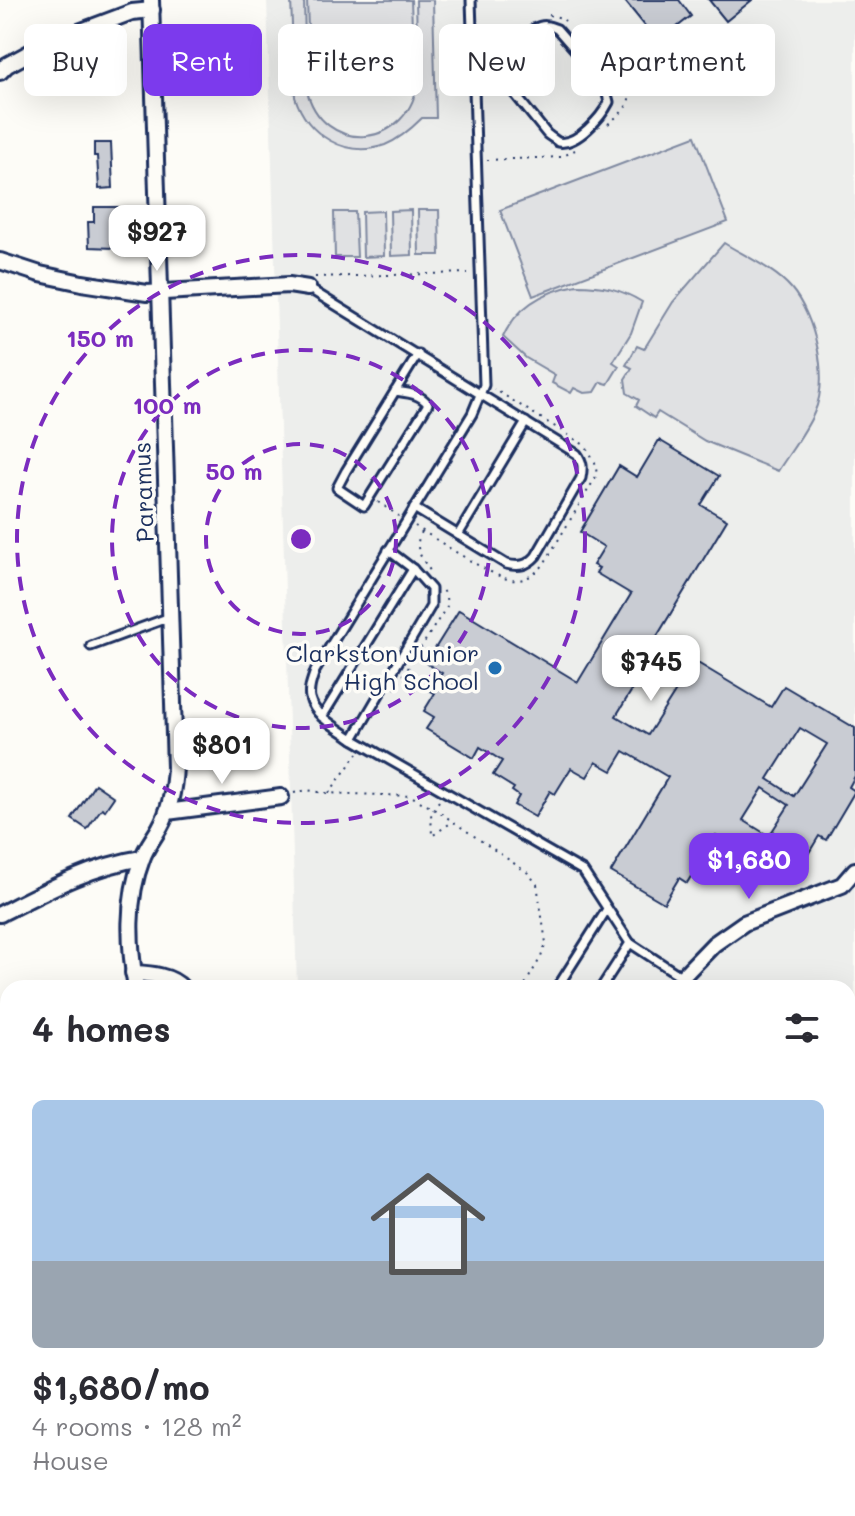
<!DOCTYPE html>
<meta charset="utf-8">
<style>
body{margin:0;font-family:Mali,sans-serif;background:#f7f7f7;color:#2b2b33;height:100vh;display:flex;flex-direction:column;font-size:30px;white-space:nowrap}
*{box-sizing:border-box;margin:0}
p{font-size:26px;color:#7c7c81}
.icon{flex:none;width:44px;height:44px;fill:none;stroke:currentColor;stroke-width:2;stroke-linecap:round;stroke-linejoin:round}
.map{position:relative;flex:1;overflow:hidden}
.panel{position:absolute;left:0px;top:980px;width:856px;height:536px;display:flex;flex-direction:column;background:#fff;border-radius:24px 24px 0 0;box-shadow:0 8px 32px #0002}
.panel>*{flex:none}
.hud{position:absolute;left:24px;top:24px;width:808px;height:72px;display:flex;gap:16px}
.price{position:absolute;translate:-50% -68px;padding:0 18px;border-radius:16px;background:#fff;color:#222;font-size:26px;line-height:52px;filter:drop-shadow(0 2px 4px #0008)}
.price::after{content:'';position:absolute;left:50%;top:48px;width:24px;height:18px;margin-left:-12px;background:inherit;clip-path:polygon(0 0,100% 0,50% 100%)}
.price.on{background:#7c3aed;color:#fff}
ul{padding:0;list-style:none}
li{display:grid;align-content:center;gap:16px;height:424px;padding:0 32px}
li span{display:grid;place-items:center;height:248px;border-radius:12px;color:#555}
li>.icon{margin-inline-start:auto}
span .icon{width:144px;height:144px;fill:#fffc;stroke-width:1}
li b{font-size:34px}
h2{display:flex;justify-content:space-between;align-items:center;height:96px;padding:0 32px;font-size:34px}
.tag{padding:0 28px;border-radius:12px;background:#fff;box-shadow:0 8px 32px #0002;font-size:28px;line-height:72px}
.tag.on{background:#7c3aed;color:#fff}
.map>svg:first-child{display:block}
.built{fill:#edeeec}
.green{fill:#e0e1e3;stroke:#7e88a0;stroke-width:2}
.building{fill:#c9ccd3;stroke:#1b2f5e;stroke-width:2;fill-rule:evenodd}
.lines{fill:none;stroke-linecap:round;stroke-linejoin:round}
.lane-casing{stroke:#1b2f5e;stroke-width:13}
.street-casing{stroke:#1b2f5e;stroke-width:20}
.path{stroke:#1b2f5e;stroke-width:2;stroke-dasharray:2 6;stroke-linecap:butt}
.lane{stroke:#fdfcf7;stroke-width:7}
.street{stroke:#fdfcf7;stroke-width:14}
.ring{fill:none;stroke:#7b2cbf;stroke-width:4;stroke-dasharray:14 10}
.poi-dot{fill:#1f6fb2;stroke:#fdfcf7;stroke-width:3}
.labels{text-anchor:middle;stroke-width:7;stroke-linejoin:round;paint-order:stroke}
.street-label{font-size:24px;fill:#1b2f5e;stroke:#fdfcf7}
.poi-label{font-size:24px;fill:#1b2f5e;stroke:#fdfcf7;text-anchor:end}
.centre{fill:#7b2cbf;stroke:#fdfcf7;stroke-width:4}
.ring-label{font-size:24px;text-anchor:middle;font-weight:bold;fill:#7b2cbf;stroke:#fdfcf7;stroke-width:7;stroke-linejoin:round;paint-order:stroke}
</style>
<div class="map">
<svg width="855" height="1516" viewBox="0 0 855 1516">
<rect width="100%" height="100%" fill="#fdfcf7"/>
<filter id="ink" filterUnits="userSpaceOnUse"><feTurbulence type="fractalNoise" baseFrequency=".0125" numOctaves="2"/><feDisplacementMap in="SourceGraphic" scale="16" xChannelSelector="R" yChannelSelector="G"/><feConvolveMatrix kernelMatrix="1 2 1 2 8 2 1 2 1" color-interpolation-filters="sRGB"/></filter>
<g filter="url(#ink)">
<path class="built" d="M267 0H855V1203H848V988H297Z"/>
<g class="green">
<path d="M291 0H304L306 87C321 158 412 150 418 78L416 0H433L436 118H422C411 129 400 139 385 145 346 159 307 135 295 97Z"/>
<path d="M307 0H411L414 82 310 86Z"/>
<path d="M695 136 728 222 533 296 500 210Z"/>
<path d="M411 210 412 255 391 256 390 211Z"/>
<path d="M418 210H439L440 255H419Z"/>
<path d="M383 211 384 256 363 257 362 212Z"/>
<path d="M334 212H355L357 257H335Z"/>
<path d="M724 243C745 256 776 270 791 288 815 316 830 379 814 413 805 433 790 452 778 471L705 441 658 412 654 418 636 406 639 400 627 393 625 379 632 368 626 365 637 346 644 349 673 302Z"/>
<path d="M577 285C602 285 621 289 642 302L631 333 613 362 619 366 608 384 601 382 595 392 584 393 574 388 571 393 552 383 555 375 526 358 503 337C517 306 544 291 577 285Z"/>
</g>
<g class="building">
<path d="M624 0H679L691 16 658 42Z"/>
<path d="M709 0H752L726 21Z"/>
<path d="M94 143H111L113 188 99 189 97 156H94Z"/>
<path d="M94 207H118V220L113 219 114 248 89 247 88 222H94Z"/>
<path d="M659 440 719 476 701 505 727 520 656 638 771 707 784 686 855 728V776L849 787 855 791 826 840 819 836 792 881 716 835 687 883 679 878 664 903 611 872 668 777 624 751 612 771 596 762 587 777 571 768 555 794 550 791 535 817 514 805 519 796 512 791 514 788 493 775 502 761 480 747 474 758 426 729 434 717 424 711 435 693 431 691 442 673 426 663 459 610 578 682 631 594 596 573 599 568 593 565 604 547 580 532 619 466 637 477ZM648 664 680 684 648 735 616 716ZM800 728 827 744 794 796 768 779ZM763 788 789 805 769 836 743 820Z"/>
<path d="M95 784 114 797 105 810 102 808 96 816 87 829 72 819Z"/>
</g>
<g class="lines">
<defs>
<g id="lane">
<path d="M471 0 484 385 472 414 315 671C312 680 308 689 310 698 314 716 339 729 353 739L583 871 630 943 682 977"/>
<path d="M473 57 491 58 497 72 547 134C548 135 557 141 558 142 577 146 602 116 609 102L604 83 557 29C548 25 543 24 534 29L491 58"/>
<path d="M308 288 577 454C583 462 583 468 581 478L536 556C527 566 519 567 506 564L414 508"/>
<path d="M395 391C408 393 419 393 428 404L364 506 337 488 346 471 418 354"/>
<path d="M458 535 526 422"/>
<path d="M91 646 170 617"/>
<path d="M322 717 413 569"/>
<path d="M353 739 431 606V589L413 569 388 550"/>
<path d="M557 988 607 909"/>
<path d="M601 988 630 943"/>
</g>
<g id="street">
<path d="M0 72 7 65 44 45 132 12 152 10"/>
<path d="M0 261 40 274 82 283 147 293 289 285 308 288"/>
<path d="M167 812 281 797"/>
<path d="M0 914C45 891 91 866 142 858"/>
<path d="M133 973C149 974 171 975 182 988"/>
<path d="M682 977 714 944 744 923 842 885 855 870"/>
<path d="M136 988C129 946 126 900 142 859 146 847 154 838 160 827 171 808 174 788 175 767L151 0"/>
<path d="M848 1301H855"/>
<path d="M0 1304 8 1305"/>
<path d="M848 1358 853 1516"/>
<path d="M431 1508 432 1516"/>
<path d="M640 1508 641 1516"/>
</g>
</defs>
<use href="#lane" class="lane-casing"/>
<use href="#street" class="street-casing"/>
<g class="path">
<path d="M549 15 562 18 565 21"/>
<path d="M482 30C492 30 498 30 506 36"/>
<path d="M608 124C629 107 638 98 618 74L610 75"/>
<path d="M487 160 562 157 575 150"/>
<path d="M315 277 468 273"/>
<path d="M378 502 399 516"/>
<path d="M415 526C434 538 492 577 511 580 523 582 537 574 544 564L597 475 595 462 586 446 494 389"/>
<path d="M422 532C412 547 422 559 431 572"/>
<path d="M395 689 447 606 446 597 441 588"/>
<path d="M294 793 307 790 324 793 411 796 442 814 528 873 537 884 546 943 541 957 523 988"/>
<path d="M329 793 358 753"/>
<path d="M439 801 431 812 432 836 452 822"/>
</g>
<use href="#lane" class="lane"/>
<use href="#street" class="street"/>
</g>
</g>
<g class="ring">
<circle cx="301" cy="539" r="95"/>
<circle cx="301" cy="539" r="189"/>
<circle cx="301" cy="539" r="284"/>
</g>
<circle class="poi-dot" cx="495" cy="668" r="8"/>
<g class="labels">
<g class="street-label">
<text transform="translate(144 492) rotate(-92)" y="8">Paramus</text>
</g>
<g class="poi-label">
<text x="479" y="662">Clarkston Junior<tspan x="479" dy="28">High School</tspan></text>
</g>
</g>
<circle cx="301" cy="539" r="12" class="centre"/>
<g class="ring-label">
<text x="100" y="347">150 m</text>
<text x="167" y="414">100 m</text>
<text x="234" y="480">50 m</text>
</g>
</svg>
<b class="price" style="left:157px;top:273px">$927</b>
<b class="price" style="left:651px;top:703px">$745</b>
<b class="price" style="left:222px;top:786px">$801</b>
<b class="price on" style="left:749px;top:901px">$1,680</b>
<div class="hud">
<a class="tag">Buy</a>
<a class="tag on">Rent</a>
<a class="tag">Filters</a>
<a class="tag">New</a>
<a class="tag">Apartment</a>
</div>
<section class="panel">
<h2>4 homes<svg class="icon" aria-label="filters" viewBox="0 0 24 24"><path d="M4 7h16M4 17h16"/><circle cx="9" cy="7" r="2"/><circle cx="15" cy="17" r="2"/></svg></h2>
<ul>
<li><span style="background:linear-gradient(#a9c7e8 65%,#9aa5b1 0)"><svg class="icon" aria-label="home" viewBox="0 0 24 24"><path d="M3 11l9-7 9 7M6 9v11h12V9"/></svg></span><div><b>$1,680/mo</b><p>4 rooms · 128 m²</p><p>House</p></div></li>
</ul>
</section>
</div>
